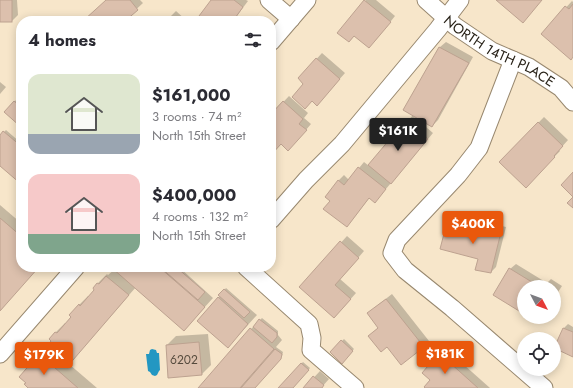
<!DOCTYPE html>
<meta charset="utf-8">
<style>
body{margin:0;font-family:Jost,sans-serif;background:#f2f2f3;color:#2b2b33;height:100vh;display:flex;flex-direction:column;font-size:15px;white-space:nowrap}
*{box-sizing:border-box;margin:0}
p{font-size:13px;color:#7c7c81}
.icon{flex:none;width:22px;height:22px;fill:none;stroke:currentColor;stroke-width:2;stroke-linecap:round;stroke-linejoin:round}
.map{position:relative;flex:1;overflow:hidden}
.details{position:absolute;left:16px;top:16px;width:260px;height:256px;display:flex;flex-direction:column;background:#fff;border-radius:16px;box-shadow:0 2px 10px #0003}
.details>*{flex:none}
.needle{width:26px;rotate:131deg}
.fabs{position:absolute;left:517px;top:280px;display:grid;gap:8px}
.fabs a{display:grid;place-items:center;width:44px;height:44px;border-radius:50%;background:#fff;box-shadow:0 2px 10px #0003;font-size:20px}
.price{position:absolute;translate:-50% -34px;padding:0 9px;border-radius:4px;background:#ea580c;color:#fff;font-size:13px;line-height:26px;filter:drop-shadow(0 1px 2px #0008)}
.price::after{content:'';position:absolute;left:50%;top:24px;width:12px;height:9px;margin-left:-6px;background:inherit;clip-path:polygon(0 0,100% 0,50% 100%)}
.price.selected{background:#222;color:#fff}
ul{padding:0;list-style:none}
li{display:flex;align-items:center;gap:12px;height:100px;padding:0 12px}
li span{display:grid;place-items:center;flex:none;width:112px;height:80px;border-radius:12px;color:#555}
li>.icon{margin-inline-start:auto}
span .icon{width:48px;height:48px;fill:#fffc;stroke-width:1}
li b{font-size:17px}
h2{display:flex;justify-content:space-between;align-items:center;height:48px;padding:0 12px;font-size:17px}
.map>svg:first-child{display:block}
.water{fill:#2397c2}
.shadow{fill:#0003}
.building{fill:#dcc0ad;stroke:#bda290}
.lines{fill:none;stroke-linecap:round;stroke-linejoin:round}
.minor-casing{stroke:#98886f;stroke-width:19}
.minor{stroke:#fff;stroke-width:17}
.labels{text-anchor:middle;stroke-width:3.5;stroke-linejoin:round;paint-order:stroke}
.number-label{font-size:12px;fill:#554a3d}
.street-label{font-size:14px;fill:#282218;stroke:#fef4e3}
</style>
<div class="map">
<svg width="573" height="388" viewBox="0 0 573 388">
<rect width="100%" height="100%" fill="#f7e6ca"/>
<path class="water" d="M152 349 156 350 157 353H159L160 370 159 371 157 375 155 376 152 375 150 372 148 371 146 354H149L150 350Z"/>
<g class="shadow">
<path d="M0 0H17L18 15 12 21H0Z"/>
<path d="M107 0H140L143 3 128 17 131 21H87Z"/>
<path d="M212 0H246L248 1 233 21H205Z"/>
<path d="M366 0H376L395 16 375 41 355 35 349 41 339 32Z"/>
<path d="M572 1 573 2V56L542 34Z"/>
<path d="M176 11 187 21H166Z"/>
<path d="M446 42 473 57 438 120 432 126 414 115 413 116 433 133 380 196 370 197 352 220 331 200 338 181 344 175 349 180 364 162 369 166 413 115 405 110 440 47Z"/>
<path d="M322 53 345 73 322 99 312 100 305 84 299 78Z"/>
<path d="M0 82 6 87 0 94Z"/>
<path d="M289 96 308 113 304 118 311 124 294 144 281 143 271 154V115Z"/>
<path d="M16 100 21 104V126L6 112Z"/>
<path d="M544 117 568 140 559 150 560 151 526 186 500 162Z"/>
<path d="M6 130 21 143V182L0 165V136Z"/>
<path d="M0 205 21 223V267H38L0 311Z"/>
<path d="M472 219 506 227 496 267 491 272 479 258 447 226 452 221 467 224Z"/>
<path d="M347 236 364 251 340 279 356 293 340 311 301 287Z"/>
<path d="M516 264 547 283 551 279 562 286 554 298V287H524V312L510 269Z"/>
<path d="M115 267H179L213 298 193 320 136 287 76 356 69 364 97 388H30L39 354 52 341 50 339 56 332 65 323 66 324 79 305 88 296 89 297 95 290 94 288 98 283 107 274 108 275 115 269Z"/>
<path d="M226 288 257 315 236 338 198 321 220 296Z"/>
<path d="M392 294 429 341 423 346H387L369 336 379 327 374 308Z"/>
<path d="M531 317H542L538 321Z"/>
<path d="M262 318 278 331V335L282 340 276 347 283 352 282 356 254 388H199L251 329Z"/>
<path d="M568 324 573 327V356L555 347 564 328Z"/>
<path d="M208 334 211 365 202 374 167 345 176 336Z"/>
<path d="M344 339 354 349 342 362 331 352Z"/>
<path d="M445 348 490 388H426L431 380 440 354Z"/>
<path d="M303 362 310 368 292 388H279Z"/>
<path d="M320 371 329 379 321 388H304Z"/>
</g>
<g class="building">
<rect x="0" y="0" width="12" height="22"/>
<path d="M106 0H130L138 10 125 21H85L84 20Z"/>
<path d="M211 0H234L243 7 233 21H204V20L199 16Z"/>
<path d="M364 0 391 22 369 48 354 36 349 42 337 33Z"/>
<path d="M496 0H542L523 23Z"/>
<path d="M573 4V57L571 60 541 34 565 6 569 9Z"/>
<path d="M439 47 469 63 432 127 403 110Z"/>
<path d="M316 58 340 79 317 106 312 101 305 109 292 97 303 84 298 78Z"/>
<path d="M14 101 21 107V127L4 112Z"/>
<path d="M283 101 303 119 299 124 307 130 288 151 281 144 271 155V114Z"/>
<path d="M406 120 428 139 391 184 368 165Z"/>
<path d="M538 122 563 146 554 156 555 157 526 188 499 162Z"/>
<path d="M3 131 21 146V184L0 166V135Z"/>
<path d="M358 167 386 189 375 203 369 198 347 227 323 209 330 201 325 197 338 180 344 185Z"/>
<path d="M573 172V208L567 203 573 197 561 185Z"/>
<path d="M0 218 21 236V267H39L0 311Z"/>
<path d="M466 224 501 232 491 273 475 270 478 259 440 249 446 226 464 230Z"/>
<path d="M340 241 359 258 335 285 351 299 334 318 299 287Z"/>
<path d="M113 267H159L205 307 184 331 112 268Z"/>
<path d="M160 267H176L205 292 198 300Z"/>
<path d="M509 268 540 287H524V314L493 295Z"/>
<path d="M106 276 129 295 67 367 45 348 51 341 49 339 55 332 57 333 71 317 69 315 79 304 80 306 94 290 93 288 97 283 99 284Z"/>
<path d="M224 289 250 312 244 318 218 295Z"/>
<path d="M218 297 248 324 228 348 197 321Z"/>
<path d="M386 299 424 347 401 365 387 347 381 352 368 336 378 328 367 313Z"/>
<path d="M259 319 277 333V337L272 343 253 327Z"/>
<path d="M250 328 274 349 240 388H198Z"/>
<path d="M563 328 573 332V357L554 348Z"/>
<path d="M341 340 353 351 342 364 330 352Z"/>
<path d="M199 342 202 375 168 378 166 345Z"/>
<path d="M275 349 282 354 281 359 255 388H241Z"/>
<path d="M439 353 478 388H425L424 387 430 380 422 373Z"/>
<path d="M39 354 78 388H28L24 384 26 383 19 377Z"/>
<path d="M301 363 309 370 293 388H278Z"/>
<path d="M313 376 324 385 322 388H303Z"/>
</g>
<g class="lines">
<defs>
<g id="minor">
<path d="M269 0 291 19"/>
<path id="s1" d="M426 0 455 26 492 51 529 67 561 88 573 102"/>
<path d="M271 42 307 0"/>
<path d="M513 60 479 148 458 175 397 240 392 253 405 270 452 308 544 388"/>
<path d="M271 220 306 180 342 144 438 29 460 0"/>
<path d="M246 267 309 324 312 338 311 350 355 388"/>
<path d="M0 354 76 267"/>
</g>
</defs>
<use href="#minor" class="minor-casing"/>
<use href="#minor" class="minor"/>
</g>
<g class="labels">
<g class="number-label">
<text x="184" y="364">6202</text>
</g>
<g class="street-label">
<text dy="5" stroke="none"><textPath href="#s1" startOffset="90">NORTH 14TH PLACE</textPath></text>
</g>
</g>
</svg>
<div class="fabs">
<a><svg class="needle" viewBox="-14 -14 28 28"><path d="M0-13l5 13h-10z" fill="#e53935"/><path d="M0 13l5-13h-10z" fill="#7c7c81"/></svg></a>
<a><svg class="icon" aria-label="locate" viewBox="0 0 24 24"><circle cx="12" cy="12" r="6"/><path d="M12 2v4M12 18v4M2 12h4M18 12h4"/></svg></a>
</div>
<b class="price selected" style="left:398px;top:152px">$161K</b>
<b class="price" style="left:473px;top:245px">$400K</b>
<b class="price" style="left:445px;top:375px">$181K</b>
<b class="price" style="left:44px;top:376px">$179K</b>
<section class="details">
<h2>4 homes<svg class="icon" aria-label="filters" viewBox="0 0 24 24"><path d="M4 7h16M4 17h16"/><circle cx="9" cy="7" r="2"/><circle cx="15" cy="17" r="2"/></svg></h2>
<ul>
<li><span style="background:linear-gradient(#dfe7d0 75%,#9aa5b1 0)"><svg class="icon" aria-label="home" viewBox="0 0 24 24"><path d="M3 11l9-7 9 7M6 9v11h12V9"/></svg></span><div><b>$161,000</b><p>3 rooms · 74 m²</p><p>North 15th Street</p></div></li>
<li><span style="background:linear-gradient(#f6c9c9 75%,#7fa58c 0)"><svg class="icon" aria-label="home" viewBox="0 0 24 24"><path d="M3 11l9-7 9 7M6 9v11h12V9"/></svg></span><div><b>$400,000</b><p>4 rooms · 132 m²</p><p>North 15th Street</p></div></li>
</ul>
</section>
</div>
